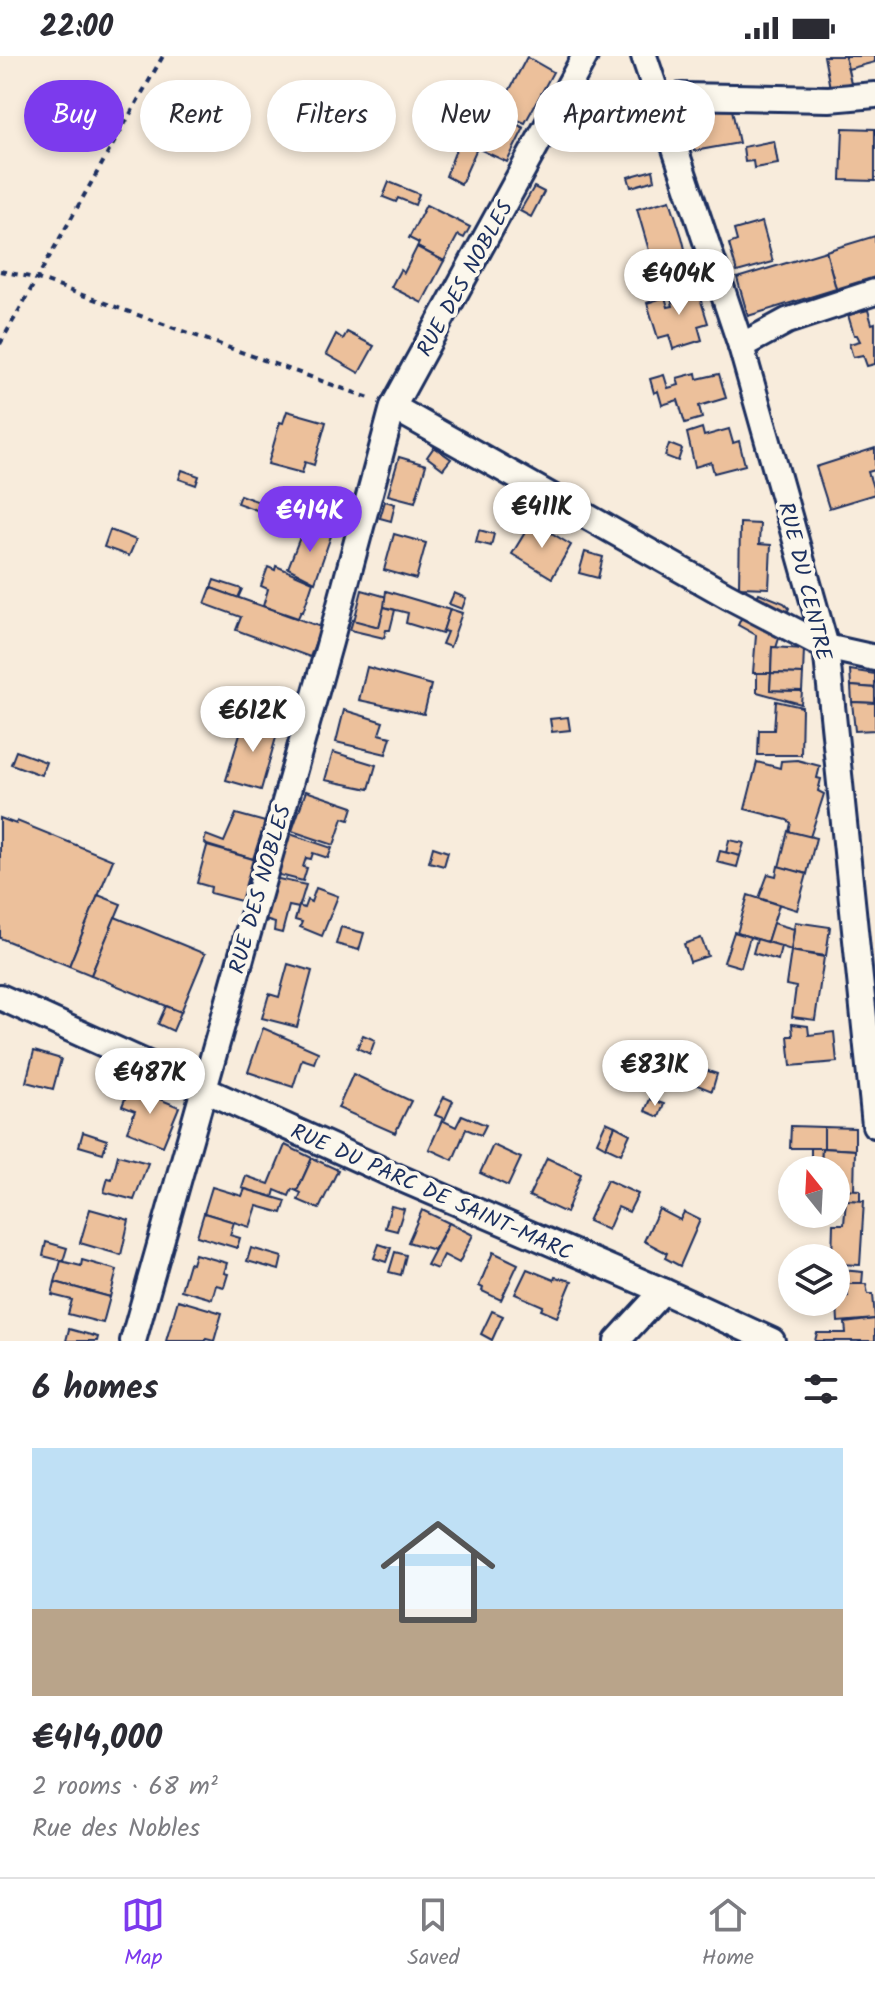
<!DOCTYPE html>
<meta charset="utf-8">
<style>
body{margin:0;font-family:Kalam,sans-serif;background:#f7f7f7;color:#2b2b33;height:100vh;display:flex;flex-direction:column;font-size:30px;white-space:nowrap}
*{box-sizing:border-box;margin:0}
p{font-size:26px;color:#7c7c81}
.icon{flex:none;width:44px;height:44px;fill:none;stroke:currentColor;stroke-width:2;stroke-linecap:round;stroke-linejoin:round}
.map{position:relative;height:1285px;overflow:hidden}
.sheet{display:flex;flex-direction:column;background:#fff;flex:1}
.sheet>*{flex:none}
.hud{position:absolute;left:24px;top:24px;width:828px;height:72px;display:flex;gap:16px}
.needle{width:52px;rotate:342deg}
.buttons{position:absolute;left:778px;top:1100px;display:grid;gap:16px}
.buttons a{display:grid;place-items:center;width:72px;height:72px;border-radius:50%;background:#fff;box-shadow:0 4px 12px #0003;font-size:40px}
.price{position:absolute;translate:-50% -68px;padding:0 18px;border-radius:28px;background:#fff;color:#222;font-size:26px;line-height:52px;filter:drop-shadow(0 2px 4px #0008)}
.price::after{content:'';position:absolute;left:50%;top:48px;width:24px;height:18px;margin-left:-12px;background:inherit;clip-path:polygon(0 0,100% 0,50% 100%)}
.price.active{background:#7c3aed;color:#fff}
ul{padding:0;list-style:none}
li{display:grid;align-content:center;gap:16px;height:424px;padding:0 32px}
li span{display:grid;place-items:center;height:248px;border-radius:0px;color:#555}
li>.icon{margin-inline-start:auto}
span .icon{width:144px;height:144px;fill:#fffc;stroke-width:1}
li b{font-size:34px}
h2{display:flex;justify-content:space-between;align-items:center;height:96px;padding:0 32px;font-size:34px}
.pill{padding:0 28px;border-radius:36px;background:#fff;box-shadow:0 4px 12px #0003;font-size:28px;line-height:72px}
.pill.active{background:#7c3aed;color:#fff}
.status{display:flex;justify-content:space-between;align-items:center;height:56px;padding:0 40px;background:#fff;direction:ltr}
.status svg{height:22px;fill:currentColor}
.tabs{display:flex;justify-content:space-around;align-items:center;height:112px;border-top:2px solid #e1e1e2;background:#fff;font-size:22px;color:#7c7c81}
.tabs a{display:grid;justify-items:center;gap:4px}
.tabs .active{color:#7c3aed}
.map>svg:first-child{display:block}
.building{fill:#ecc09b;stroke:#1b2f5e;stroke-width:2}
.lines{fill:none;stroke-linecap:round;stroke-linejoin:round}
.street-casing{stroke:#1b2f5e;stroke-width:30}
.path{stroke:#1b2f5e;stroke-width:4;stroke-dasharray:6 6;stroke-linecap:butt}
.street{stroke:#fbf7ec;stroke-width:24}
.labels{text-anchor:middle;stroke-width:8;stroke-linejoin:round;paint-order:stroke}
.street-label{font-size:22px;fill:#1b2f5e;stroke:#fbf7ec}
</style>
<div class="status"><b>22:00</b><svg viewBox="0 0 49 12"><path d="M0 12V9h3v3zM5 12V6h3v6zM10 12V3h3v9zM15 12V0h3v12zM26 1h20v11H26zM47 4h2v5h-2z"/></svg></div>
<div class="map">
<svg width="875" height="1285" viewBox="0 0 875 1285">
<rect width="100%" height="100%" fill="#f8ecdc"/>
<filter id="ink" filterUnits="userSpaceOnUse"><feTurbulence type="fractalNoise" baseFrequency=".0125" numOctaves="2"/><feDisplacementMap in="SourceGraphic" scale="16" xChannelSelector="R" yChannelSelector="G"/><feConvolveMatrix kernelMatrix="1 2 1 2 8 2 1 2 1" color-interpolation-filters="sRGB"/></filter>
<g filter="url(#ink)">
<g class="building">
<path d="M824 0H845L851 27 830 32Z"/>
<path d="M845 0H875V6L848 13Z"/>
<path d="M527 1 553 16 525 67 498 56Z"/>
<path d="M459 26 476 32 467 65 433 52 439 35 454 40Z"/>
<path d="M589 30 605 38 587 71 571 62Z"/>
<path d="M731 49 739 87 694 95 686 57Z"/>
<path d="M497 58 524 72 507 106 477 92 461 128 446 120 469 59 491 70Z"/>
<path d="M843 72 875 73V125L841 124Z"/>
<path d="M774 85 778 108 754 112 753 105 745 106 743 91Z"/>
<path d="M653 114 655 124 631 131 628 121Z"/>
<path d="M389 126 419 138 415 149 398 142 396 146 383 141Z"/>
<path d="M534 131 544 136 531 161 520 155Z"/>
<path d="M670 144 682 181 689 209 650 198 648 191 637 153Z"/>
<path d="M426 149 470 171 464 182 458 179 444 205 417 191 419 187 409 182Z"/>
<path d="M762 166 773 206 737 216 729 188 737 185 734 174Z"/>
<path d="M875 180V221L836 233 826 195Z"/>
<path d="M417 191 444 205 422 247 391 231 400 214 404 217Z"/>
<path d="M826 195 836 233 748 260 737 222Z"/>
<path d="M691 230 695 243 700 242 708 267 698 270 702 284 673 293 669 279 658 282 647 247 665 241 668 251 673 250 669 236Z"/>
<path d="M868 254 872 268 875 267V308L867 310 863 299 853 301 849 288 860 285 857 279H854L848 259Z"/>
<path d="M347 276 374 290 359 317 326 298 336 278 343 283Z"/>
<path d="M696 317 697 323 719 318 726 342 699 350 702 362 685 367 678 344 662 349 658 335 654 337 650 323 664 319 668 332 679 329 677 322Z"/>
<path d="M287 355 326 366 314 409 305 406 302 417 268 408 280 366 283 367Z"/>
<path d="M702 372 704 380 729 373 733 387 739 385 745 409 714 417 711 406 695 411 687 377Z"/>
<path d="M669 388 682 393 678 405 665 400Z"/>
<path d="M434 391 451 403 443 413 427 401Z"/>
<path d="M875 392V414L868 416 875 438 829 452 816 411Z"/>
<path d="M399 401 426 409 415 446 388 439Z"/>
<path d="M182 414 199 420 196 429 179 423Z"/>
<path d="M240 439 265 448 262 456 237 447Z"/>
<path d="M385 445 395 448 391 465 380 462Z"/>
<path d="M287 446 305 453 303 457 309 459 310 455 337 464 331 480 281 463Z"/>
<path d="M532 465 571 489 552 522 512 498Z"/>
<path d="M740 467 760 468 759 488 771 489 769 532 739 531Z"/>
<path d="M304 471 331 480 315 526 288 512Z"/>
<path d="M110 474 136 484 129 500 104 491Z"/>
<path d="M479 474 494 478 491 490 476 486Z"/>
<path d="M394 478 426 487 416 523 384 514Z"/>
<path d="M585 496 603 501 598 522 579 517Z"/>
<path d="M276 510 313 526 303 556 301 555 298 562 263 550 268 533 261 530 268 511 275 514Z"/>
<path d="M214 524 242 533 238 542 211 532Z"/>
<path d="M211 532 321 571 310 601 236 574 241 561 205 548Z"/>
<path d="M362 534 387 541 379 571 354 565Z"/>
<path d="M386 535 450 554 442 578 406 567 408 557 384 551Z"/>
<path d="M454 537 466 542 462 553 449 548Z"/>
<path d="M759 537 784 547 789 552 786 560 755 545Z"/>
<path d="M384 551 395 554 390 574H386L384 582 350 574 353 564 379 571Z"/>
<path d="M450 553 462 557 450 591 442 588 447 576 443 575Z"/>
<path d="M743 558 780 579 776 592 772 591 771 617H753L756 579 738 569Z"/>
<path d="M772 591 804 593 803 618 771 617Z"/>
<path d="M367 611 431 629 424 658 359 644Z"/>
<path d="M850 614 875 618V632L851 630Z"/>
<path d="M757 617H771L770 634 802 635 801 648 757 636Z"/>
<path d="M771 617 803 618 802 635 770 634Z"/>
<path d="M851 630 875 632V647L852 646Z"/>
<path d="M776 645 802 651 801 699H758L759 674H774Z"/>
<path d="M852 646 875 647V674L855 675Z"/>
<path d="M344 654 383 666 379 678 391 681 386 698 336 686Z"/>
<path d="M245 661 279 671 261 734 226 724Z"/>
<path d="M568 661 570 674 552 676 550 663Z"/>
<path d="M16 695 46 706 41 719 11 708Z"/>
<path d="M333 696 376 709 369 733 325 724Z"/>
<path d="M797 704 820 710 817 722 821 723 818 735 824 738 810 781 789 776 791 767 787 764 745 753 757 706 780 712 781 705Z"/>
<path d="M306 735 353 751 349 764 343 762 334 789 292 775Z"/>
<path d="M236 758 265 766 253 803 207 789 204 786 206 779 224 786Z"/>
<path d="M0 762 16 768 17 765 113 804 69 910 0 882Z"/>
<path d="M788 775 816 782 807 818 779 811Z"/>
<path d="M290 778 332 792 328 802 313 797 311 803 306 802 303 811 307 812 303 825 276 818Z"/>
<path d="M729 784 744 787 740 800 726 797Z"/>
<path d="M207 790 253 803 241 845 210 837 211 831 197 827Z"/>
<path d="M433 791 448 796 444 810 429 806Z"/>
<path d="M720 795 740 800 737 811 717 806Z"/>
<path d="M778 810 807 818 797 854 759 842 768 818 776 820Z"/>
<path d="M274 822 306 829 299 852 289 850 282 877 274 875 275 867 265 864Z"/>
<path d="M316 832 338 840 322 880 300 871 302 866 295 864 299 850 304 852 307 844 311 846Z"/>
<path d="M98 839 121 848 91 919 69 910Z"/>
<path d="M748 839 779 849 767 886 737 877Z"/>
<path d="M115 861 205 898 181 956 91 919Z"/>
<path d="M795 866 830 871 826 900 791 895Z"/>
<path d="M773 867 794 873 791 894 767 886Z"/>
<path d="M341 871 364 877 359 894 336 888Z"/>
<path d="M734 876 750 881 741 911 724 906Z"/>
<path d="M701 882 708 900 690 906 684 888Z"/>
<path d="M757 883 781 890 778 904 753 897Z"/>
<path d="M791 895 824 901 815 964 792 961 796 931 786 929Z"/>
<path d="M288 908 312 915 297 971 262 962 269 938 279 941Z"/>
<path d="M166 950 181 956 173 975 158 968Z"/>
<path d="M792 968 808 970 809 979 834 976 837 1006 791 1010 788 980H793Z"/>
<path d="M263 972 318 996 314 1007 302 1003 293 1031 248 1016Z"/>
<path d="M363 979 375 984 370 998 357 992Z"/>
<path d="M34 995 61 1003 53 1033 26 1026Z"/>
<path d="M696 1011 717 1018 712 1035 692 1027Z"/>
<path d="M353 1018 411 1045 395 1077 338 1052Z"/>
<path d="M130 1031 179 1051 163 1090 127 1075 135 1055 122 1050Z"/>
<path d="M444 1041 453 1045 445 1063 435 1059Z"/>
<path d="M650 1043 664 1048 659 1061 645 1055Z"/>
<path d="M462 1059 486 1069 481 1079 466 1073 453 1104 429 1093 442 1064 456 1071Z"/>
<path d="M606 1066 615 1070 606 1091 597 1086Z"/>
<path d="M615 1070 630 1078 621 1098 606 1091Z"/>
<path d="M791 1070 824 1071V1092H790Z"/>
<path d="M824 1071 855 1072V1094L824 1092Z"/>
<path d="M83 1076 107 1084 103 1097 79 1090Z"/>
<path d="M285 1089 312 1102 297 1135 292 1133 289 1140 275 1134 273 1141 242 1132 246 1120 269 1128Z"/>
<path d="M493 1089 521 1102 508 1130 480 1117Z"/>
<path d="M811 1092H822L821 1114H811Z"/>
<path d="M822 1092 855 1094 854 1134 836 1133V1114H821Z"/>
<path d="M118 1099 148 1107 134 1144 104 1136 108 1122 112 1123Z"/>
<path d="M312 1102 338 1114 319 1153 298 1144 301 1137 297 1135Z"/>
<path d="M547 1102 581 1118 566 1157 529 1140Z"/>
<path d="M607 1124 638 1138 629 1156 618 1151 608 1174 588 1165Z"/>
<path d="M212 1131 242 1140 245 1133 286 1145 282 1157 257 1150 250 1171 204 1157Z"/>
<path d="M837 1133 860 1134V1145L836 1144Z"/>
<path d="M846 1144 864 1145 860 1209 836 1208V1202H832L833 1168H844Z"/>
<path d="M391 1150 404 1153 397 1175 385 1172Z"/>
<path d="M90 1153 129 1164 121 1199 80 1187Z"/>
<path d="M659 1153 680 1164 684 1156 700 1164 680 1210 665 1202 667 1197 644 1185Z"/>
<path d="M422 1154 449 1167 434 1194 408 1186Z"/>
<path d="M204 1157 234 1166 230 1179 240 1182 237 1192 197 1180Z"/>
<path d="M449 1167 473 1179 459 1207 444 1199 437 1213 427 1209Z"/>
<path d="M46 1186 67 1192 63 1205 43 1200Z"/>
<path d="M379 1188 391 1192 386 1206 374 1202Z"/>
<path d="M251 1192 282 1201 279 1214 247 1205Z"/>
<path d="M395 1196 406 1199 401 1219 389 1216Z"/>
<path d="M493 1196 518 1208 501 1244 482 1235 483 1232 479 1230Z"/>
<path d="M195 1198 227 1207 224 1217 228 1218 224 1231 216 1229 212 1243 181 1234 189 1207 192 1208Z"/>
<path d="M82 1204 117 1214 110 1241 55 1226 61 1205 81 1210Z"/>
<path d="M527 1213 554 1224 555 1221 572 1225 557 1261 541 1254 543 1250 515 1238Z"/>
<path d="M841 1214 863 1216 862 1228H841Z"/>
<path d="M55 1226 110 1241 103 1267 68 1258 72 1244 52 1239Z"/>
<path d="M847 1228H866L868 1238H873L875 1263 838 1266 837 1247 840 1246 839 1241 848 1240Z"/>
<path d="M178 1244 222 1257 214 1285 206 1283 205 1285H166Z"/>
<path d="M492 1255 503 1260 492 1284 481 1278Z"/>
<path d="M875 1263V1285H815L817 1277H846L845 1267Z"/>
<path d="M69 1273 98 1281 97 1285H66Z"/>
</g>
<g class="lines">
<defs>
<g id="street">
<path d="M644 0 741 290 826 591 875 1069"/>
<path d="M657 44 682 40 829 43 875 39"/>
<path d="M741 290 787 265 875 236"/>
<path d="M393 351 728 540 826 591 875 602"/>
<path d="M0 941 402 1123 663 1235 772 1285"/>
<path d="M133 1285 330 586 393 351 585 0"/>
<path d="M617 1285 663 1235"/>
</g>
</defs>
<use href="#street" class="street-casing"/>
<g class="path">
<path d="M0 215 35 222 372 343"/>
<path d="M0 288 163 0"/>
</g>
<use href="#street" class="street"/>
</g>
</g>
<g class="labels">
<g class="street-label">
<text transform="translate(464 222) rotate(-61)" y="8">RUE DES NOBLES</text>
<text transform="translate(806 525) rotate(76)" y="8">RUE DU CENTRE</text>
<text transform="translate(259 833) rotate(-74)" y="8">RUE DES NOBLES</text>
<text transform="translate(432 1135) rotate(24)" y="8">RUE DU PARC DE SAINT-MARC</text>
</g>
</g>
</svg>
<div class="buttons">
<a><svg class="needle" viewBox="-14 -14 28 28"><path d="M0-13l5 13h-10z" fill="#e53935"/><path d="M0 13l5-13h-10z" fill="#7c7c81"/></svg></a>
<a><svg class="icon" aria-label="layers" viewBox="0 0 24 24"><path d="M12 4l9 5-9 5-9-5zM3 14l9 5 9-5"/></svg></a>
</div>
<b class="price" style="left:679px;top:261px">€404K</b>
<b class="price" style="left:542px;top:494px">€411K</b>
<b class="price active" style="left:310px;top:498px">€414K</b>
<b class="price" style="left:253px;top:698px">€612K</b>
<b class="price" style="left:655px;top:1052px">€831K</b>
<b class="price" style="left:150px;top:1060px">€487K</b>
<div class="hud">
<a class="pill active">Buy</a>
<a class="pill">Rent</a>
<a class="pill">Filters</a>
<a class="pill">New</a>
<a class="pill">Apartment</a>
</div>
</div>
<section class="sheet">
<h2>6 homes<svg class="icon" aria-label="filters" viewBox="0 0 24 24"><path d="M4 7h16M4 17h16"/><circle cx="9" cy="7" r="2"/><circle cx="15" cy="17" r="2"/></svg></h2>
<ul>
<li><span style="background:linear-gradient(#bfe0f5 65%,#b9a48a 0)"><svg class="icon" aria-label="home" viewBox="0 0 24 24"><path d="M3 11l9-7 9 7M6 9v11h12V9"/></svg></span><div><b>€414,000</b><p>2 rooms · 68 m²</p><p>Rue des Nobles</p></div></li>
</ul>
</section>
<nav class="tabs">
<a class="active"><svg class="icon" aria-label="map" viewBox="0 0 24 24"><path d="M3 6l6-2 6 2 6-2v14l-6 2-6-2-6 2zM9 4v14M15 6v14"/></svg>Map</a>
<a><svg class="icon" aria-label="saved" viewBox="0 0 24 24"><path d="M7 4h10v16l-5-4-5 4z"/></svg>Saved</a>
<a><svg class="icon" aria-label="home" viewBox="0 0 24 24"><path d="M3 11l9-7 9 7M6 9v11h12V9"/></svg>Home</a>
</nav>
